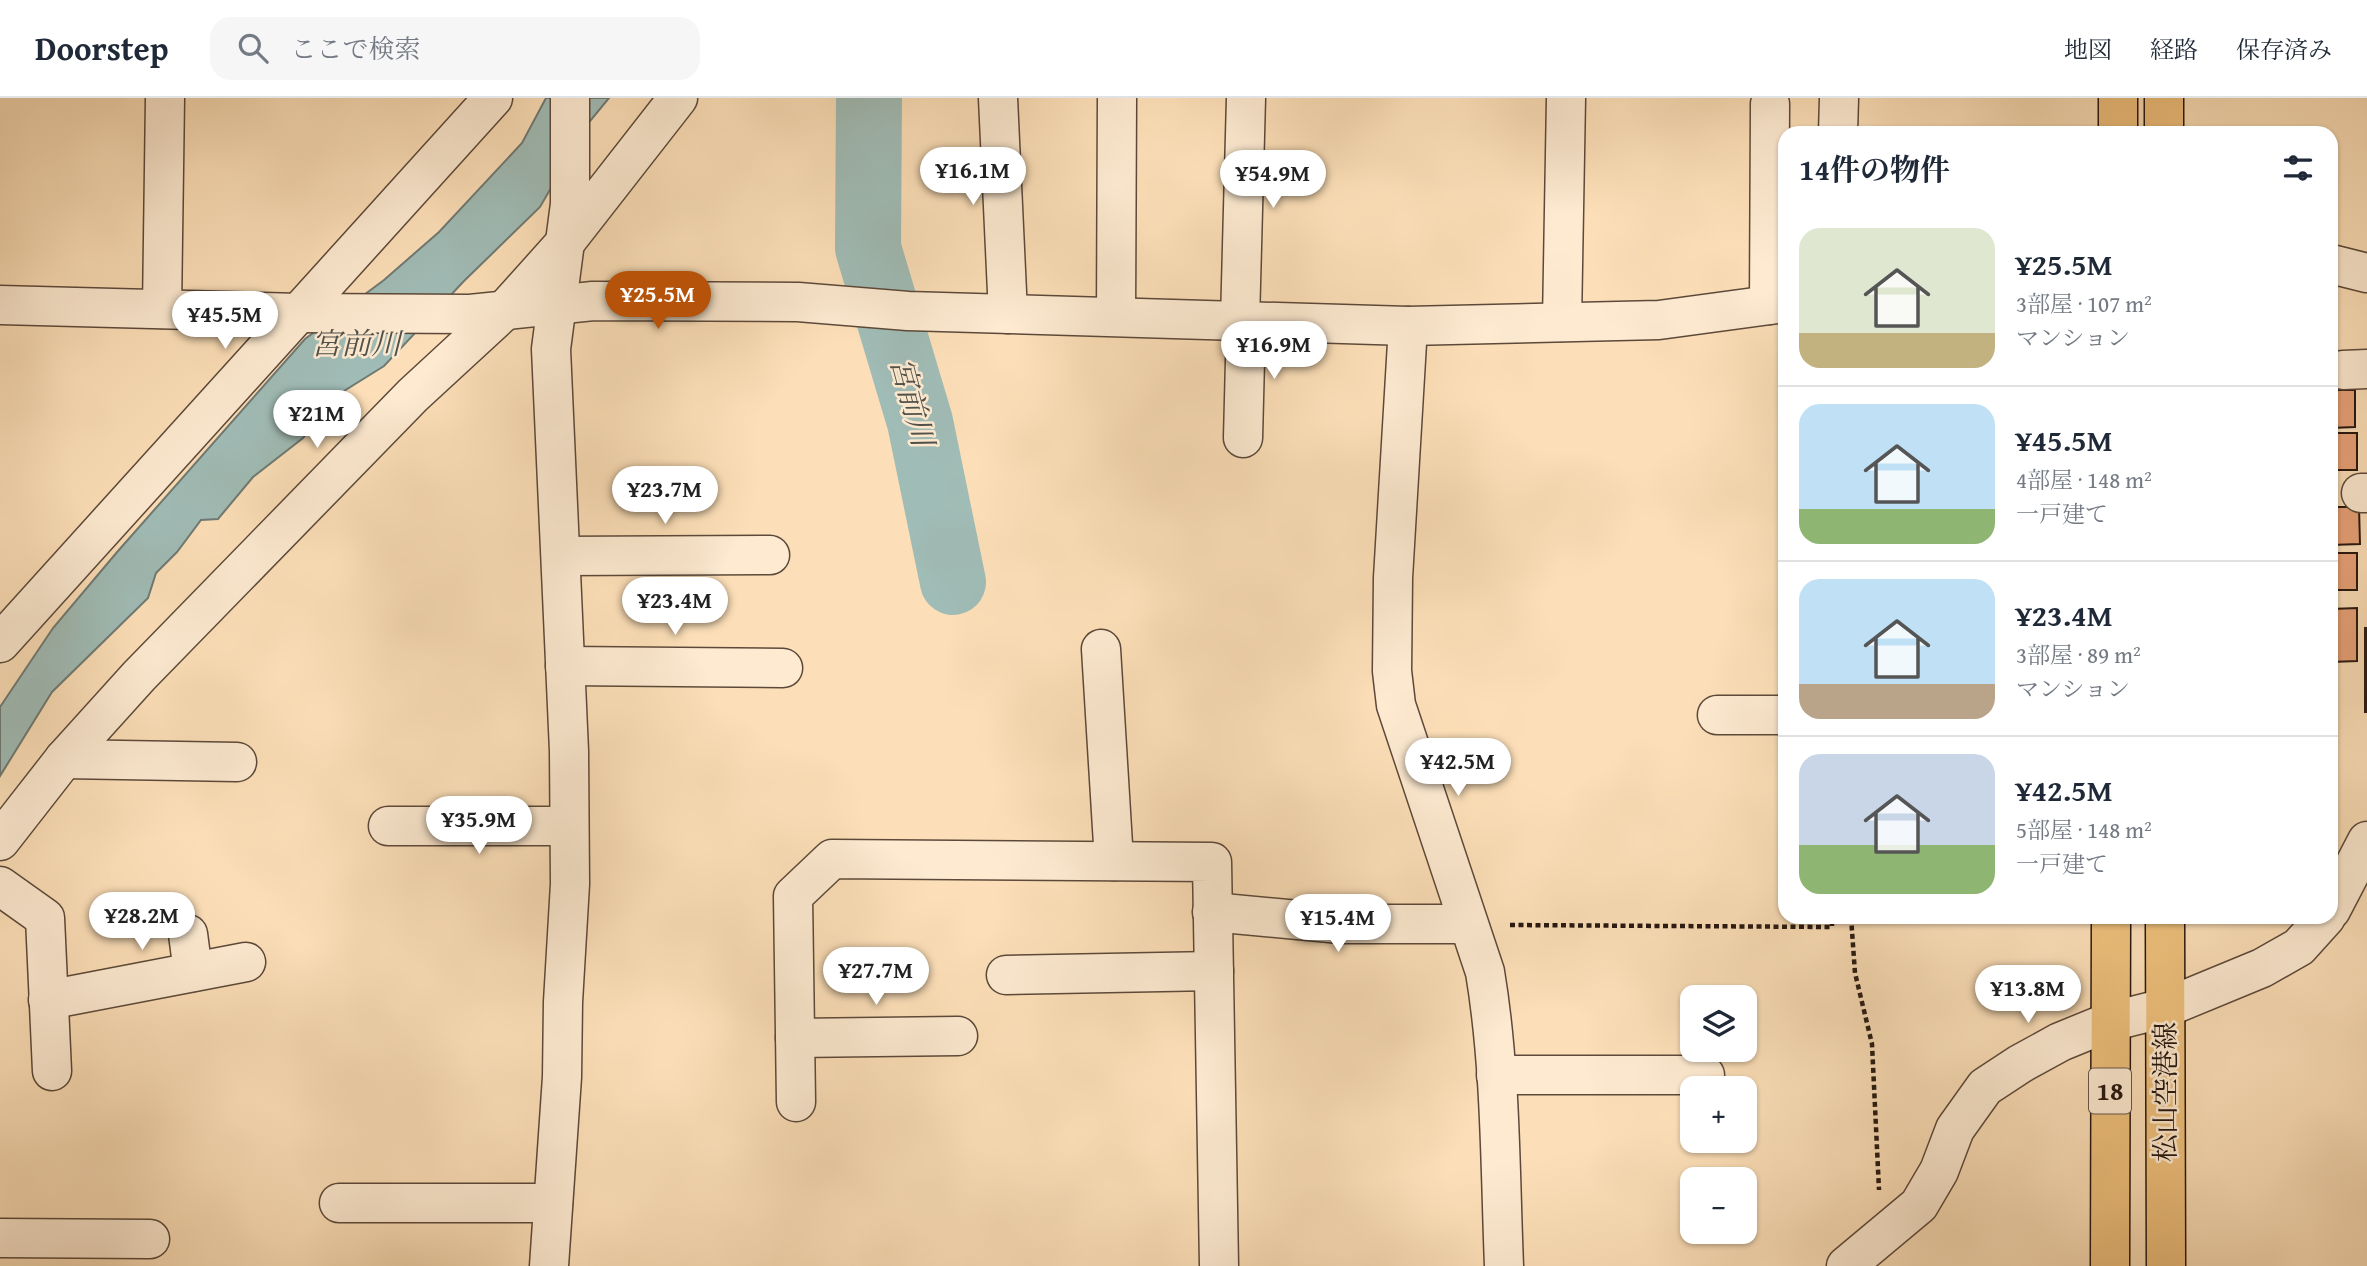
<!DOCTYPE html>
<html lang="ja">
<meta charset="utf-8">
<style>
body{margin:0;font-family:"Gentium Book Plus","Noto Serif JP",serif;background:#f6f6f7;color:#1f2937;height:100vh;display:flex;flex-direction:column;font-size:26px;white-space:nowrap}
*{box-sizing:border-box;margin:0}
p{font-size:23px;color:#747a83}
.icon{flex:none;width:38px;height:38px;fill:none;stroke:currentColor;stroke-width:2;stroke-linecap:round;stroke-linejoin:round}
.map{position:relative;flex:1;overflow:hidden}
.drawer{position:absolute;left:1778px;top:28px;width:560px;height:798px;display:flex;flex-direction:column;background:#fff;border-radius:21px;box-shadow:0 2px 5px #0004}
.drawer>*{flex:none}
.tools{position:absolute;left:1680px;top:887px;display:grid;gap:14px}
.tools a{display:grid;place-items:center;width:77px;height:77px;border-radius:14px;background:#fff;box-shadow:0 2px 5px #0004;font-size:35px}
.price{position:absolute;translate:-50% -60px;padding:0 16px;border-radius:24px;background:#fff;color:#222;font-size:23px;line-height:46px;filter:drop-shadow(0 2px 4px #0008)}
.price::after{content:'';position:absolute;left:50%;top:42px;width:21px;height:16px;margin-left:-10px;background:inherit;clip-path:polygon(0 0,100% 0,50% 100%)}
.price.selected{background:#b45309;color:#fff}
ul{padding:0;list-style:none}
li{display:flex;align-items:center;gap:21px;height:175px;padding:0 21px}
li+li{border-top:2px solid #e0e1e3}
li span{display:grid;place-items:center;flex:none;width:196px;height:140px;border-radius:21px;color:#555}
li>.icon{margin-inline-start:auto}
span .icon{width:84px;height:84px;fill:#fffc;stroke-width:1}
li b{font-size:30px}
h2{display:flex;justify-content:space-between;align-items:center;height:84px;padding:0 21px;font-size:30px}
header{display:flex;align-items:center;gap:42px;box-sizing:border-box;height:98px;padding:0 35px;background:#fff;border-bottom:2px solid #e0e1e3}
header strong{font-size:33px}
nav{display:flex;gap:38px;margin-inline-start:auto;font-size:24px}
.search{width:490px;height:63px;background:#f6f6f7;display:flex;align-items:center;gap:18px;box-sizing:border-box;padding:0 24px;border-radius:21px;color:#747a83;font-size:26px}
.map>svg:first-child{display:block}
.water{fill:#a0bcb6;stroke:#6f7a74;stroke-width:2}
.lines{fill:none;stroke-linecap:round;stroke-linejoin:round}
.river{stroke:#a0bcb6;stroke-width:66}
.building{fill:#e8a177;stroke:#261710;stroke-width:2}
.minor-casing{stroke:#5c493a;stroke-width:41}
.primary-casing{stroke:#261710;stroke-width:41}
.path{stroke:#261710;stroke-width:4.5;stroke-dasharray:5 3.5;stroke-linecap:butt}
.minor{stroke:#fdead1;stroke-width:38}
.primary{stroke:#eec07c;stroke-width:38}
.labels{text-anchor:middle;stroke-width:5;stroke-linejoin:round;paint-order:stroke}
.shield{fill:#fdead1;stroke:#66564a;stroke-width:2}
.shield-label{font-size:26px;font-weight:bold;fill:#261710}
.street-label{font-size:28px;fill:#261710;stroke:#fdead1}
.water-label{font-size:30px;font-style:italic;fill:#51514a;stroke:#fdead1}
</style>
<header>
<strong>Doorstep</strong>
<div class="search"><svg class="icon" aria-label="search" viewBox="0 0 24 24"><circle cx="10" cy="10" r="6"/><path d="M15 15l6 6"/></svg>ここで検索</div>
<nav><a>地図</a><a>経路</a><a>保存済み</a></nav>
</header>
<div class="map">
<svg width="2367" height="1168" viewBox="0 0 2367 1168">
<rect width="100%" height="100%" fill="#fcdfb8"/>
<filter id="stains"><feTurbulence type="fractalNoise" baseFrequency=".00286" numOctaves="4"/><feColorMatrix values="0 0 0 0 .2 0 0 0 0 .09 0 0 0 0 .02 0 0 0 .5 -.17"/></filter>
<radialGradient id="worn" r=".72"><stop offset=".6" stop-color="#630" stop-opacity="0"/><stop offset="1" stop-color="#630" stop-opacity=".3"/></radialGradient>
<path class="water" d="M546 0H609L590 23 540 109 464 183 384 268 336 298 303 340 253 379 218 421 201 422 177 454 156 475 148 500 52 594 0 678V609L53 530 118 453 305 241 384 182 439 134 522 45Z"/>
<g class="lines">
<path class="river" d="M869 0 868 150 920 324 953 484"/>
</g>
<g class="building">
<path d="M2331 292H2355V329L2331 330Z"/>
<rect x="2331" y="335" width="26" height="37"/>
<path d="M2331 409H2359L2360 446 2331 447Z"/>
<rect x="2331" y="455" width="26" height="37"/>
<path d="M2357 510V563L2331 564V511Z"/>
<rect x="2365" y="530" width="2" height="84"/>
</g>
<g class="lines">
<defs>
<g id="minor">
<path d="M998 0 1008 216"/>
<path d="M1838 35 1839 0"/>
<path d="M2331 166 2367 175"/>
<path d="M0 207 300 215 470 216 593 203 798 204 908 213 1408 228 1659 222 1785 205"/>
<path d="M1769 207 1770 6"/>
<path d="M162 211 165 0"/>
<path d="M1116 218 1117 0"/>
<path d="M1240 223 1246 0"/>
<path d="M1562 224 1566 0"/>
<path d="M1408 228 1393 480 1392 573 1396 607 1485 874C1501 970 1500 1070 1504 1168"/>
<path d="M2343 272 2367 271"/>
<path d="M1243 340 1246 223"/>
<path d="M2361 395H2367"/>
<path d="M561 458 770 457"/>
<path d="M0 545 493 0"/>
<path d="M1101 551 1114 763"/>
<path d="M565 568 783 570"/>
<path d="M1717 617H1785"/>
<path d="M64 661 237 664"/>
<path d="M388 728H569"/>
<path d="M0 743 64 661 139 578 413 297 503 214 564 146 678 0"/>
<path d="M0 788 45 820 52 973"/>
<path d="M2331 812 2367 743"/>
<path d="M1212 814 1341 826H1468"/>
<path d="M188 836 193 874"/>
<path d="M1006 877 1214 873"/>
<path d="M48 902 246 864"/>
<path d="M795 940 958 938"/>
<path d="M1496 977H1705"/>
<path d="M796 1004 793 798 832 761 1212 764 1219 1168"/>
<path d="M339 1105H553"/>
<path d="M0 1140 150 1141"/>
<path d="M549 1168 562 979 563 904 570 786 569 653 551 251 570 106V0"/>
<path d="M1846 1168 1919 1107 1939 1073 1955 1031 1985 989 2020 966 2060 944 2109 924 2165 910 2262 870 2299 849 2326 819"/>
</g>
<g id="primary">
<path d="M2118 0V35"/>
<path d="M2164 0V35"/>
<path d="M2165 819 2166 1168"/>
<path d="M2110 1168 2111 819"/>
</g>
</defs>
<use href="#minor" class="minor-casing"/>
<use href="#primary" class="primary-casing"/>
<g class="path">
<path d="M1851 819 1855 875 1872 946 1879 1092"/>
<path d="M1510 827 1832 829V819"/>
</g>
<use href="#minor" class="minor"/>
<use href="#primary" class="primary"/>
</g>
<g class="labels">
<rect class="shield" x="2089" y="970.5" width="42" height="45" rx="5"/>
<g class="shield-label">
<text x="2110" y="1002">18</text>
</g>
<g class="street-label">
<text transform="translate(2165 994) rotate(-90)" y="10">松山空港線</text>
</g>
<g class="water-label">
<text x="356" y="256">宮前川</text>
<text transform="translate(912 304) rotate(75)" y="10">宮前川</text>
</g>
</g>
<rect width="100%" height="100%" filter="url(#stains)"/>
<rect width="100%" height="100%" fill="url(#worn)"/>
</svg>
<div class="tools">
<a><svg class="icon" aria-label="layers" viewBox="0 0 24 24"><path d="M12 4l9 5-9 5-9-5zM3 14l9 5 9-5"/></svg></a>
<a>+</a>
<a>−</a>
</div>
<b class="price" style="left:973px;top:109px">¥16.1M</b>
<b class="price" style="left:1273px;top:112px">¥54.9M</b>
<b class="price selected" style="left:658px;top:233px">¥25.5M</b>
<b class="price" style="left:225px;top:253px">¥45.5M</b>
<b class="price" style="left:1274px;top:283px">¥16.9M</b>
<b class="price" style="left:317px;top:352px">¥21M</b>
<b class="price" style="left:665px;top:428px">¥23.7M</b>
<b class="price" style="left:675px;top:539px">¥23.4M</b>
<b class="price" style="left:1458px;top:700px">¥42.5M</b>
<b class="price" style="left:479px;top:758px">¥35.9M</b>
<b class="price" style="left:142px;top:854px">¥28.2M</b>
<b class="price" style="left:1338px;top:856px">¥15.4M</b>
<b class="price" style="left:876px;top:909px">¥27.7M</b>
<b class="price" style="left:2028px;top:927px">¥13.8M</b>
<section class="drawer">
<h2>14件の物件<svg class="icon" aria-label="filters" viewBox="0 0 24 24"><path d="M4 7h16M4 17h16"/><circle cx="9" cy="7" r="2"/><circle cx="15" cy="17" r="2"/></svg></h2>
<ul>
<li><span style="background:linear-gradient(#dfe7d0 75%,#c2b280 0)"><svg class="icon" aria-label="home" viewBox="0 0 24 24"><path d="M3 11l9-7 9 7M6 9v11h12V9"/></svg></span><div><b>¥25.5M</b><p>3部屋 · 107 m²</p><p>マンション</p></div></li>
<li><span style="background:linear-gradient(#bfe0f5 75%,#8fb573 0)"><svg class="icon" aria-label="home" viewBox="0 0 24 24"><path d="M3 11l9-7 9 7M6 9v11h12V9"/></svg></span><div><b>¥45.5M</b><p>4部屋 · 148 m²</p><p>一戸建て</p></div></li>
<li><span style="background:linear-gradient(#bfe0f5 75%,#b9a48a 0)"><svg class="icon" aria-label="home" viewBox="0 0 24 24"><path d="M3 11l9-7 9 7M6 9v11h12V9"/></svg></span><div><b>¥23.4M</b><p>3部屋 · 89 m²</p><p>マンション</p></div></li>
<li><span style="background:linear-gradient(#c9d6e8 65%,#8fb573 0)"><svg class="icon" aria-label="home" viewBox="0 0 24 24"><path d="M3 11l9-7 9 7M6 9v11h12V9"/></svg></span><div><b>¥42.5M</b><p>5部屋 · 148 m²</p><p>一戸建て</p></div></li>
</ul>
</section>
</div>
